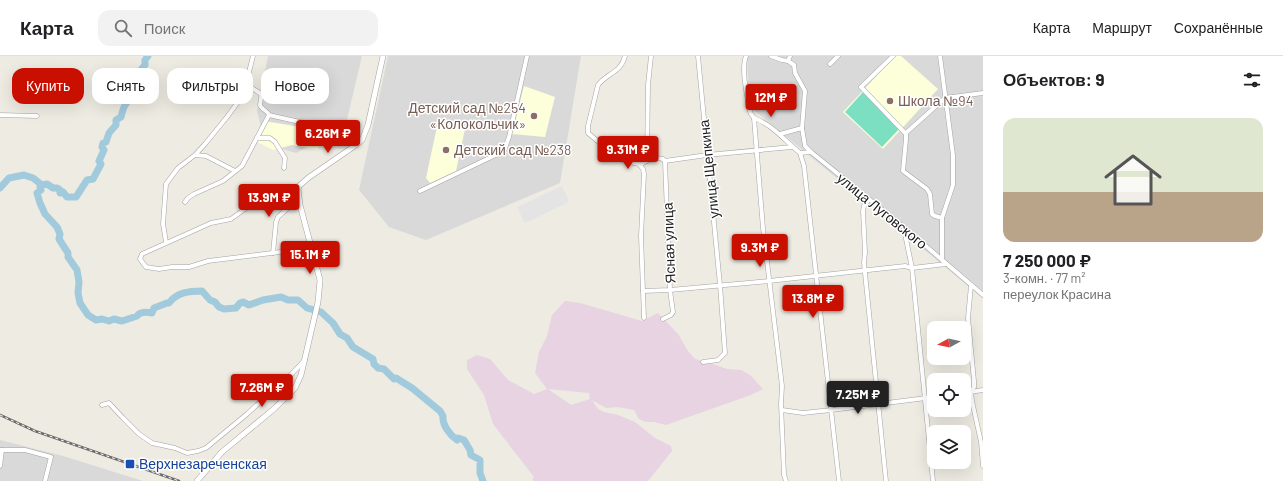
<!DOCTYPE html>
<html lang="ru">
<meta charset="utf-8">
<style>
body{margin:0;font-family:Barlow,sans-serif;background:#f2f2f2;color:#202124;height:100vh;display:flex;flex-direction:column;font-size:15px;white-space:nowrap}
*{box-sizing:border-box;margin:0}
p{font-size:13px;color:#757577}
.icon{flex:none;width:22px;height:22px;fill:none;stroke:currentColor;stroke-width:2;stroke-linecap:round;stroke-linejoin:round}
.map{position:relative;flex:1;overflow:hidden}
.sheet{display:flex;flex-direction:column;background:#fff;width:300px}
.sheet>*{flex:none}
.guide{position:absolute;left:12px;top:12px;width:380px;height:36px;display:flex;gap:8px}
.needle{width:26px;rotate:262deg}
.tools{position:absolute;left:927px;top:265px;display:grid;gap:8px}
.tools a{display:grid;place-items:center;width:44px;height:44px;border-radius:8px;background:#fff;box-shadow:0 4px 16px #0002;font-size:20px}
.price{position:absolute;translate:-50% -34px;padding:0 9px;border-radius:4px;background:#c91000;color:#fff;font-size:13px;line-height:26px;filter:drop-shadow(0 1px 2px #0008)}
.price::after{content:'';position:absolute;left:50%;top:24px;width:12px;height:9px;margin-left:-6px;background:inherit;clip-path:polygon(0 0,100% 0,50% 100%)}
.price.current{background:#222;color:#fff}
ul{padding:0;list-style:none}
li{display:grid;align-content:center;gap:8px;height:212px;padding:0 20px}
li span{display:grid;place-items:center;height:124px;border-radius:12px;color:#555}
li>.icon{margin-inline-start:auto}
span .icon{width:72px;height:72px;fill:#fffc;stroke-width:1}
li b{font-size:17px}
h2{display:flex;justify-content:space-between;align-items:center;height:48px;padding:0 20px;font-size:17px}
.chip{padding:0 14px;border-radius:12px;background:#fff;box-shadow:0 4px 16px #0002;font-size:14px;line-height:36px}
.chip.current{background:#c91000;color:#fff}
header{display:flex;align-items:center;gap:24px;box-sizing:border-box;height:56px;padding:0 20px;background:#fff;border-bottom:1px solid #e0e0e0}
header strong{font-size:19px}
nav{display:flex;gap:22px;margin-inline-start:auto;font-size:14px}
.search{width:280px;height:36px;background:#f2f2f2;display:flex;align-items:center;gap:10px;box-sizing:border-box;padding:0 14px;border-radius:12px;color:#757577;font-size:15px}
main{display:flex;flex:1;min-height:0}
.map>svg:first-child{display:block}
.residential{fill:#dad9d9}
.industrial{fill:#e7d3e2;fill-rule:evenodd}
.education{fill:#fcffda}
.pitch{fill:#7ddfc1}
.parking{fill:#e4e4e4}
.lines{fill:none;stroke-linecap:round;stroke-linejoin:round}
.river{stroke:#a1cadd;stroke-width:7}
.minor-casing{stroke:#a3a3a3;stroke-width:5}
.tertiary-casing{stroke:#a3a3a3;stroke-width:6}
.minor{stroke:#fff;stroke-width:4}
.tertiary{stroke:#fff;stroke-width:5}
.rail-casing{stroke:#6a6a6a;stroke-width:2.5}
.rail{stroke:#fff;stroke-width:1;stroke-dasharray:3;stroke-linecap:butt}
.education-dot{fill:#8d6e63;stroke:#fff;stroke-width:1.5}
.transit-dot{fill:#1a4fb4;stroke:#fff;stroke-width:1.5}
.labels{text-anchor:middle;stroke-width:3;stroke-linejoin:round;paint-order:stroke}
.education-label{font-size:14px;fill:#785e54;stroke:#fff;text-anchor:start}
.street-label{font-size:14px;fill:#1c1c1c;stroke:#fff}
.transit-label{font-size:14px;fill:#164399;stroke:#fff;text-anchor:start}
</style>
<header>
<strong>Карта</strong>
<div class="search"><svg class="icon" aria-label="search" viewBox="0 0 24 24"><circle cx="10" cy="10" r="6"/><path d="M15 15l6 6"/></svg>Поиск</div>
<nav><a>Карта</a><a>Маршрут</a><a>Сохранённые</a></nav>
</header>
<main>
<div class="map">
<svg width="983" height="425" viewBox="0 0 983 425">
<rect width="100%" height="100%" fill="#eeebe2"/>
<g class="residential">
<path d="M268 0H362L345 72 296 97 265 88 257 55Z"/>
<path d="M388 0H581L560 127 426 184 389 171 359 134Z"/>
<path d="M747 0H983V242L749 50Z"/>
<path d="M0 384 63 400 143 425H0Z"/>
</g>
<path class="industrial" d="M565 245 580 247 642 265 658 257 678 278 688 295 695 303 713 308 727 313 741 314 750 319 763 333 751 339 666 369 654 366H646L639 363 634 354 618 351 606 352 592 344 598 353 604 356 618 359 635 366 655 382 671 390 672 395 648 425H534L532 423 534 421 493 368 484 339 467 313V304L477 299 490 303 508 324 534 338 547 333 535 317 539 296 547 280 552 259ZM548 333 589 337 590 343 571 349Z"/>
<g class="education">
<path d="M895 0H901L938 33 883 93 843 56Z"/>
<path d="M524 30 555 41 545 81 512 78Z"/>
<path d="M265 65 323 75 318 94 292 89 273 94 257 86Z"/>
<path d="M438 66 465 73 456 115 430 127 426 122Z"/>
</g>
<path class="pitch" d="M863 36 901 71 882 91 845 56Z"/>
<path class="parking" d="M562 130 569 146 525 167 517 151Z"/>
<g class="lines">
<g class="river">
<path d="M148 0 145 4V9L139 16 140 23 133 41C125 45 123 53 121 61L116 64V69L109 77 106 86 103 87 102 91 104 94 99 105 101 108 93 123 87 124 76 141H67L63 136 60 137V134L57 132H53L47 128 42 129 40 131 41 134 37 137 40 147 45 158 57 171 60 178 59 183 68 197V201L77 214 79 226 78 237 80 247 88 259 96 264 102 263 109 265 114 263 122 265 137 260C140 256 147 256 152 257L154 252 167 247H169C177 236 190 235 202 235L210 244 215 246 219 251 224 253 236 252 240 247 243 246 249 249 263 244 281 241 288 244H298L307 252 321 256 333 267 340 278 347 282 353 291 373 303 374 308 378 312 384 313 394 323 396 322 412 332 440 355 443 360C442 369 450 379 457 384L458 382 464 384 470 394 471 399 480 404V417L483 425"/>
<path d="M0 132 9 122 24 119 33 122 42 129"/>
</g>
<defs>
<g id="minor">
<path d="M625 0C621 17 607 17 598 29L588 70V77L619 103 625 105 639 108 643 113 644 118 641 180 644 262"/>
<path d="M698 0 720 229 725 297 718 304 703 306"/>
<path d="M746 0C741 13 747 38 749 52L751 58 754 62 763 172 782 330 781 348 784 419 786 425"/>
<path d="M771 0 782 4 788 5"/>
<path d="M893 0 861 31 906 78V83L903 115 927 133 930 138 932 158 935 160 942 162"/>
<path d="M940 0 953 99V129L942 162V204"/>
<path d="M830 8 838 0"/>
<path d="M246 28 261 38C262 42 260 46 260 49 261 53 268 55 269 59"/>
<path d="M0 59 37 60"/>
<path d="M754 62C773 69 785 85 800 97L811 96 906 173 983 239"/>
<path d="M802 72 805 90 811 96"/>
<path d="M907 76 945 42 983 37"/>
<path d="M780 78 802 72 805 35 795 17 794 9 788 5 790 0"/>
<path d="M257 82H270L275 86 285 102 284 112"/>
<path d="M800 97 804 110 839 425"/>
<path d="M195 99 206 100 235 115"/>
<path d="M647 105 648 29 651 0"/>
<path d="M640 109C647 104 655 101 663 103L665 105 707 99 792 91"/>
<path d="M298 133 284 132 256 145 231 163 211 167 142 198 140 203 146 211 159 213 172 211H189L208 205 312 192"/>
<path d="M420 135 504 95 509 81 527 0"/>
<path d="M869 143 864 150 863 155 865 196 864 207 886 425"/>
<path d="M185 146 188 142 194 138 223 125 242 110 269 59 326 72 348 75"/>
<path d="M906 173V183L912 212 933 425"/>
<path d="M166 186 163 168 166 128 178 112 195 99 205 88 227 61 238 46 246 28 253 0"/>
<path d="M273 197 276 166 278 161 298 143"/>
<path d="M971 229 968 262 974 325V331L971 336 972 345 981 386 983 410"/>
<path d="M643 235 670 234 769 225 905 210 912 212 946 208"/>
<path d="M663 263 671 259 673 256 670 234 665 105"/>
<path d="M964 337 983 334"/>
<path d="M102 349 109 347 123 362 139 378 152 387 175 392 187 397 198 395 206 392 247 358 270 337 277 333 305 304"/>
<path d="M782 354 803 357 831 354 934 341"/>
<path d="M0 394H25L51 401 45 425"/>
<path d="M0 410 2 394"/>
</g>
<path id="tertiary" d="M197 425 222 396 275 352 295 332 301 319 318 246 320 224 300 149 298 133 299 130 308 122 353 91 362 84 368 69 383 0"/>
</defs>
<use href="#minor" class="minor-casing"/>
<use href="#tertiary" class="tertiary-casing"/>
<use href="#minor" class="minor"/>
<use href="#tertiary" class="tertiary"/>
<defs>
<path id="rail" d="M0 359 35 375 179 425"/>
</defs>
<use href="#rail" class="rail-casing"/>
<use href="#rail" class="rail"/>
</g>
<g class="education-dot">
<circle cx="890" cy="45" r="4"/>
<circle cx="534" cy="60" r="4"/>
<circle cx="446" cy="94" r="4"/>
</g>
<rect class="transit-dot" x="125" y="403" width="10" height="10" rx="2"/>
<g class="labels">
<g class="education-label">
<text x="898" y="50">Школа №94</text>
<text x="526" y="57" text-anchor="end">Детский сад №254<tspan x="526" dy="16">«Колокольчик»</tspan></text>
<text x="454" y="99">Детский сад №238</text>
</g>
<g class="street-label">
<text transform="translate(709 113) rotate(-96)" y="5">улица Щепкина</text>
<text transform="translate(882 155) rotate(39)" y="5">улица Луговского</text>
<text transform="translate(669 187) rotate(-92)" y="5">Ясная улица</text>
</g>
<g class="transit-label">
<text x="139" y="413">Верхнезареченская</text>
</g>
</g>
</svg>
<div class="tools">
<a><svg class="needle" viewBox="-14 -14 28 28"><path d="M0-13l5 13h-10z" fill="#e53935"/><path d="M0 13l5-13h-10z" fill="#757577"/></svg></a>
<a><svg class="icon" aria-label="locate" viewBox="0 0 24 24"><circle cx="12" cy="12" r="6"/><path d="M12 2v4M12 18v4M2 12h4M18 12h4"/></svg></a>
<a><svg class="icon" aria-label="layers" viewBox="0 0 24 24"><path d="M12 4l9 5-9 5-9-5zM3 14l9 5 9-5"/></svg></a>
</div>
<b class="price" style="left:771px;top:62px">12M ₽</b>
<b class="price" style="left:328px;top:98px">6.26M ₽</b>
<b class="price" style="left:628px;top:114px">9.31M ₽</b>
<b class="price" style="left:269px;top:162px">13.9M ₽</b>
<b class="price" style="left:760px;top:212px">9.3M ₽</b>
<b class="price" style="left:310px;top:219px">15.1M ₽</b>
<b class="price" style="left:813px;top:263px">13.8M ₽</b>
<b class="price" style="left:262px;top:352px">7.26M ₽</b>
<b class="price current" style="left:858px;top:359px">7.25M ₽</b>
<div class="guide">
<a class="chip current">Купить</a>
<a class="chip">Снять</a>
<a class="chip">Фильтры</a>
<a class="chip">Новое</a>
</div>
</div>
<section class="sheet">
<h2>Объектов: 9<svg class="icon" aria-label="filters" viewBox="0 0 24 24"><path d="M4 7h16M4 17h16"/><circle cx="9" cy="7" r="2"/><circle cx="15" cy="17" r="2"/></svg></h2>
<ul>
<li><span style="background:linear-gradient(#dfe7d0 60%,#b9a48a 0)"><svg class="icon" aria-label="home" viewBox="0 0 24 24"><path d="M3 11l9-7 9 7M6 9v11h12V9"/></svg></span><div><b>7 250 000 ₽</b><p>3-комн. · 77 m²</p><p>переулок Красина</p></div></li>
</ul>
</section>
</main>
